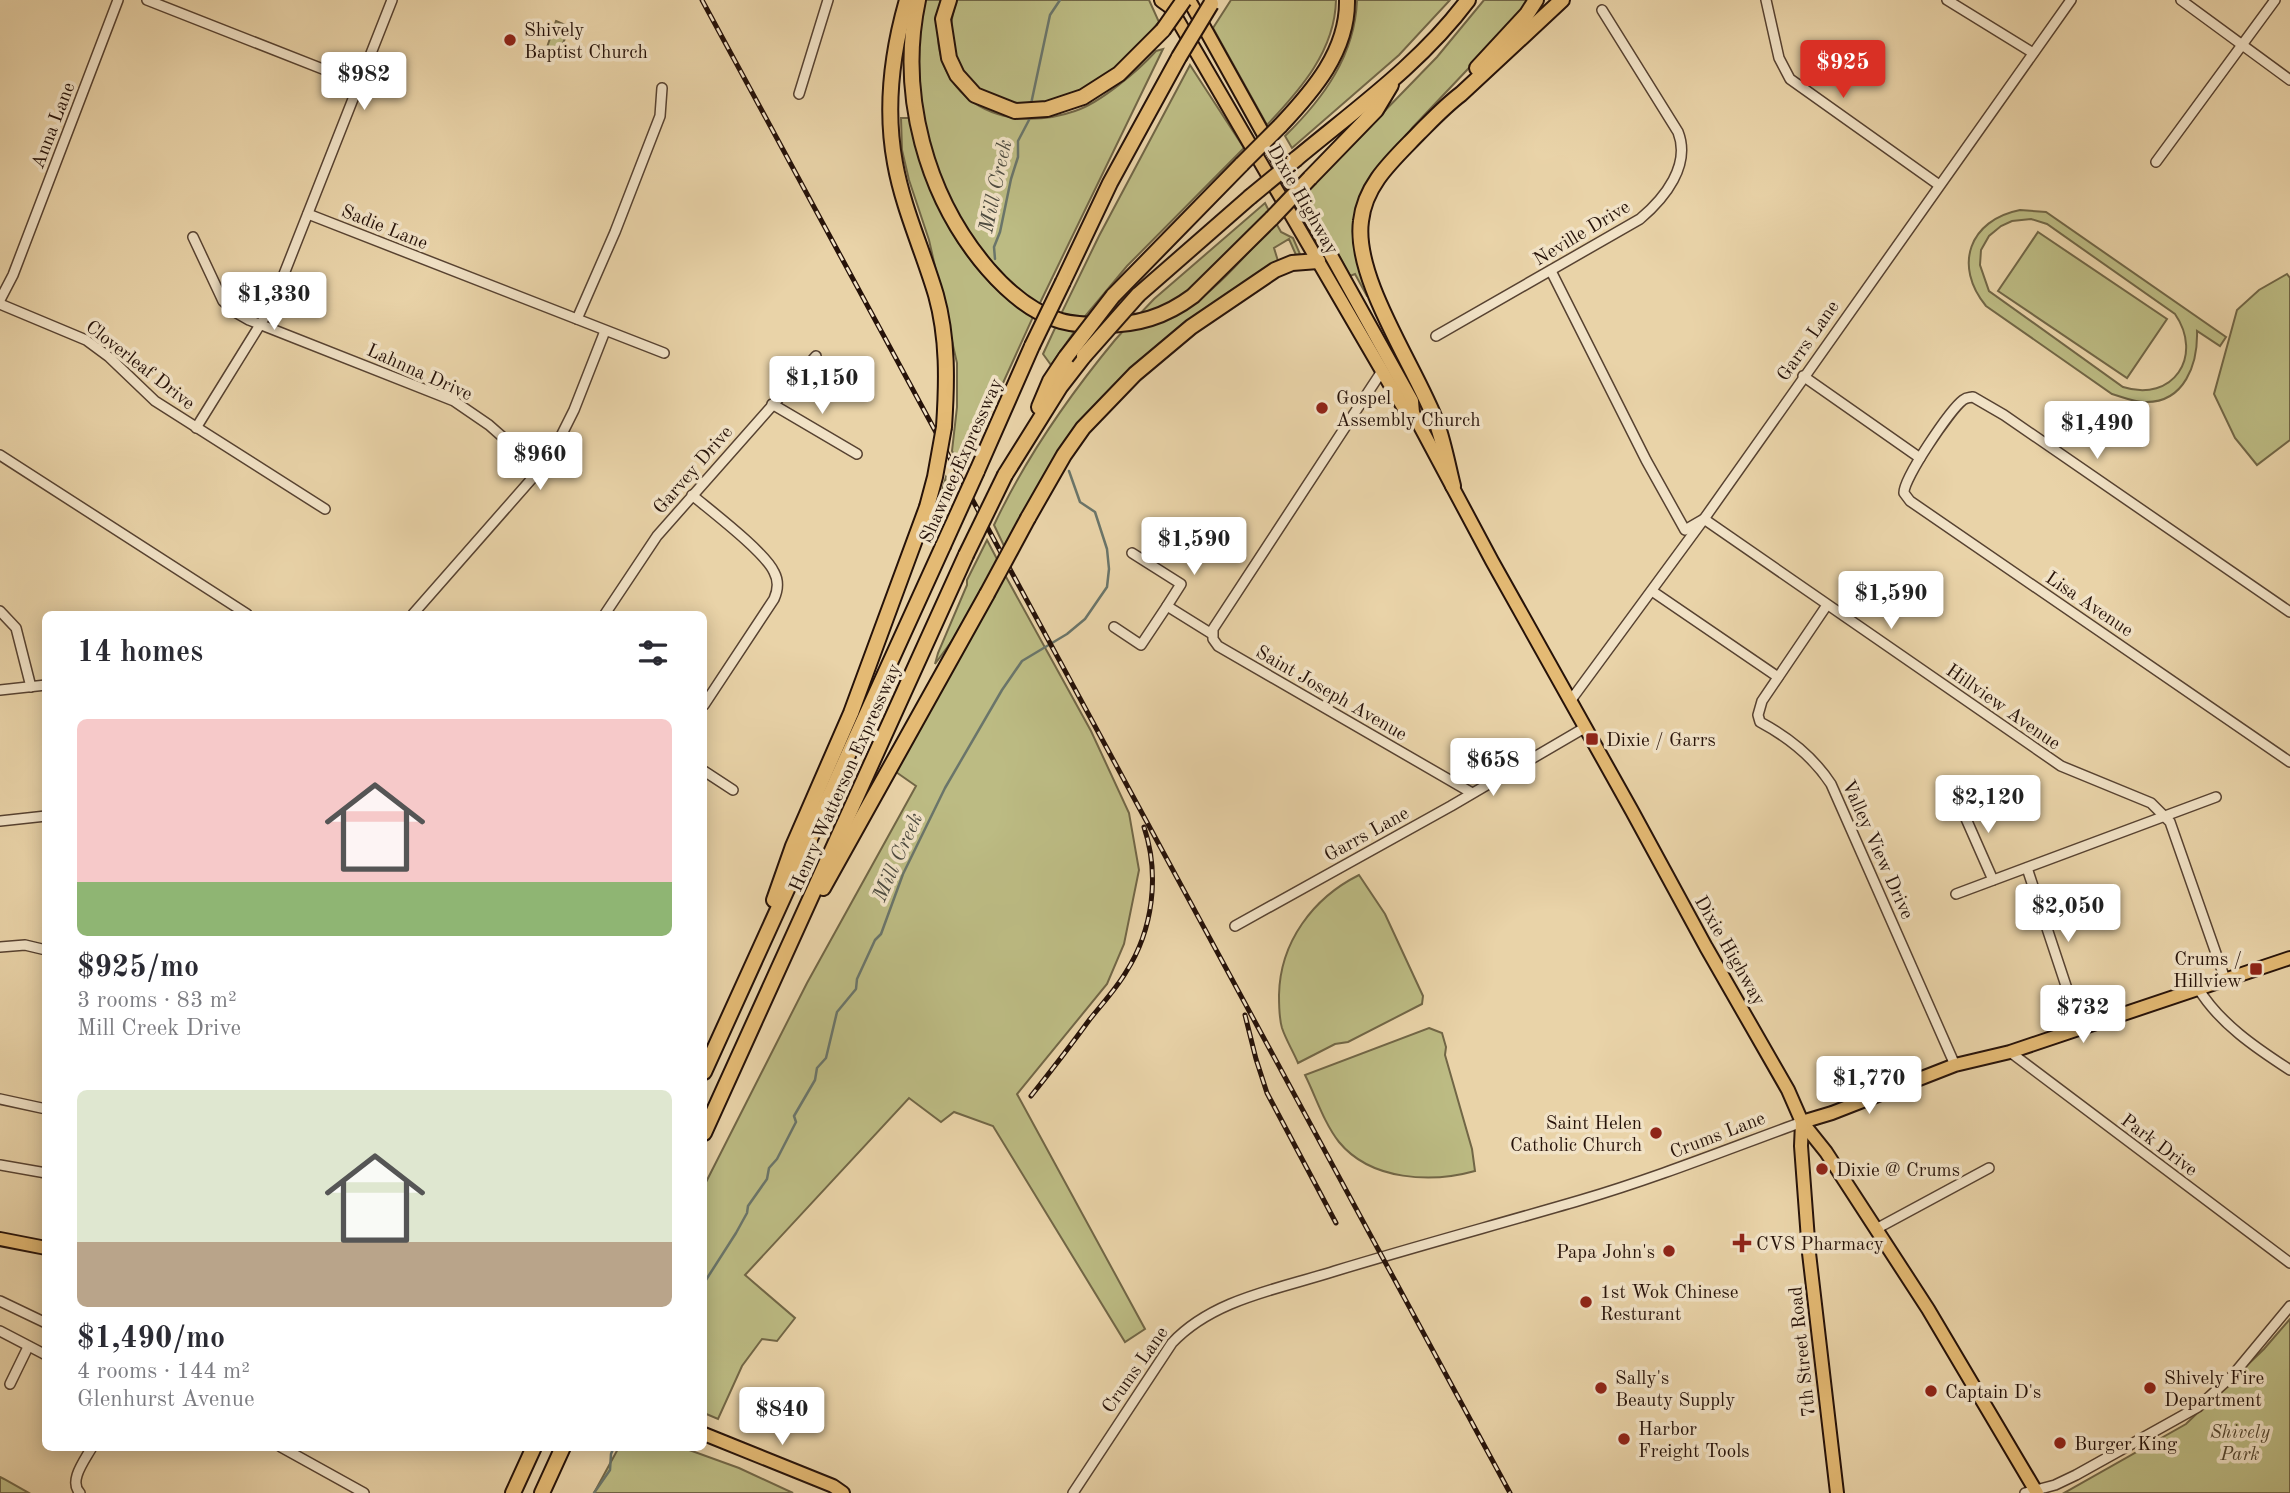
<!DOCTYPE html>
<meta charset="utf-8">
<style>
body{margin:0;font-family:"Old Standard TT",serif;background:#f2f2f3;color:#2b2b33;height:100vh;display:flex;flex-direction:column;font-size:26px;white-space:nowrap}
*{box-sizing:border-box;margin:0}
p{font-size:23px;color:#7c7c81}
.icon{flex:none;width:38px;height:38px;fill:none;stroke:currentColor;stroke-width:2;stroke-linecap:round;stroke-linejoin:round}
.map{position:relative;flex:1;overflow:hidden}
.panel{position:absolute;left:42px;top:611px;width:665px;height:840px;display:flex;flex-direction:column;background:#fff;border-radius:10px;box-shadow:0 4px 18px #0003}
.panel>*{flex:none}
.price{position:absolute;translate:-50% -60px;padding:0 16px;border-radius:7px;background:#fff;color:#222;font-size:23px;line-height:46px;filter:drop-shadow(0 2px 4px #0008)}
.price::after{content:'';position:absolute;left:50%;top:42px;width:21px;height:16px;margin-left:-10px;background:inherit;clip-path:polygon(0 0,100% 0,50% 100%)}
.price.selected{background:#d93025;color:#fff}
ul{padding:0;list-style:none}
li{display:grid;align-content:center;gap:14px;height:371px;padding:0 35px}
li span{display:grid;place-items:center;height:217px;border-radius:10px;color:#555}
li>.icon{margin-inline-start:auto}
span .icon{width:126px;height:126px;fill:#fffc;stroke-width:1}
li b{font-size:30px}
h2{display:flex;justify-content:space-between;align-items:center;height:84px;padding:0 35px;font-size:30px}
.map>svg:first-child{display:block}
.green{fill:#bcbb83;stroke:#716646;stroke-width:2;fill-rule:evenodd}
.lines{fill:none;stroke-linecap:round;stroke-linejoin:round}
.stream{stroke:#6a756a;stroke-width:2.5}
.minor-casing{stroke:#574231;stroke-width:12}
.major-casing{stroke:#261209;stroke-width:16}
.highway-casing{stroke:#261209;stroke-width:18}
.minor{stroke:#f1e2c6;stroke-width:9}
.major{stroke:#e4ba74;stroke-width:12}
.highway{stroke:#e4ba74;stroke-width:14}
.rail-casing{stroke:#261209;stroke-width:5}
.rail{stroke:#f1e2c6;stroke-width:2.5;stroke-dasharray:8;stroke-linecap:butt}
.highway-bridge-casing{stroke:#261209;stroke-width:18;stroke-linecap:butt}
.highway-bridge{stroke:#e4ba74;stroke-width:14}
.poi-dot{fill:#8f2418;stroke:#f1e2c6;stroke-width:2.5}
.labels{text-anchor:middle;stroke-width:7;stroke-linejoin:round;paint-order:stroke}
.poi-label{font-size:19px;fill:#261209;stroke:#f1e2c6;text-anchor:start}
.street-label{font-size:19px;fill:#261209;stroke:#f1e2c6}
.park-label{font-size:19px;font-style:italic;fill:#53452e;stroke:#f1e2c6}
.water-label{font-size:21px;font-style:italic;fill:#4e4c41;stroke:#f1e2c6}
</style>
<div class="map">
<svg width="2290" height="1493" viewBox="0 0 2290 1493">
<rect width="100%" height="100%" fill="#e9d3a8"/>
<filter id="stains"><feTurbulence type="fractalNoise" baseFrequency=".00286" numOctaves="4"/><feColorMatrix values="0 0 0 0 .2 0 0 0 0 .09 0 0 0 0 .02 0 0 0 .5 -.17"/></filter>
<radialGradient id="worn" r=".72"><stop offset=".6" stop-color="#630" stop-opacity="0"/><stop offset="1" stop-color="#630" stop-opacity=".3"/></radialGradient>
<g class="green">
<path d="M924 0H942C919 89 994 139 1075 111 1100 103 1139 70 1156 51L1163 49 1039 305C971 265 931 178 920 102 914 68 919 34 924 0Z"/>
<path d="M957 0H1149L1159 22C1135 51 1105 83 1069 98 1063 101 1055 101 1048 102 1040 103 1030 106 1022 106 968 101 938 48 957 0Z"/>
<path d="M1231 0H1336C1335 51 1300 90 1267 125L1213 28Z"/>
<path d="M1357 0H1450L1399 55 1292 148 1285 136C1324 98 1355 55 1357 0Z"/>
<path d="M1484 0H1529L1503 32 1413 127 1373 179 1358 225 1370 296H1367L1355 274 1350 276 1305 193 1437 57Z"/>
<path d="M556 21 570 27 557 57 545 53Z"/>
<path d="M1190 65 1244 148 1127 266 1082 320 1061 314 1099 236Z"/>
<path d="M901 118H909C925 194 964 276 1033 317L963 471 952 451 957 407V363L929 240 909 180 902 150Z"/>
<path d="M1265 203 1269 211 1186 294 1165 306 1136 318 1154 299Z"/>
<path d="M2020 210 2046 212 2226 337 2220 346 2197 331C2198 363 2185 403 2145 402 2133 402 2123 397 2112 394L1986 306C1953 266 1969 220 2020 210ZM2031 219 2047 224 2175 314C2204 356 2173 403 2123 387L1989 291 1980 265 1981 250 1989 236 2001 226 2012 221Z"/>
<path d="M1276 223 1281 232 1293 238 1300 254 1296 255 1289 239 1274 248 1278 261 1133 367 1096 405 1062 448 1043 478 1005 548 994 525C1025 459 1068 397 1115 340L1124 330C1189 328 1234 266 1276 223Z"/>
<path d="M2038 232 2167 319 2127 378 1998 291Z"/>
<path d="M2287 274 2290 278V440L2257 465 2235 438 2214 394 2237 310 2259 290Z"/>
<path d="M1056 326 1074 332 1051 365 1043 354Z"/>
<path d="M946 477 955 491 941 522 934 518Z"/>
<path d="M987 540 998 561 954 638 935 664 938 653 967 585V580Z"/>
<path d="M1005 575 1091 731 1129 813 1139 870 1124 944 1107 984 1017 1094 1145 1329 1125 1342 993 1126 954 1112 941 1122 909 1098 745 1275 795 1318 777 1341 762 1339 742 1366 718 1419 704 1413V1186L807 983 916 786 896 772Z"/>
<path d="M1359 875 1385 914 1423 996 1422 1004 1348 1042 1335 1044 1298 1063C1293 1051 1286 1040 1282 1028 1279 1018 1279 1006 1279 995 1280 942 1313 898 1359 875Z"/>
<path d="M1429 1028 1442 1033 1446 1047 1445 1055 1472 1149 1475 1171C1432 1183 1371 1181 1339 1142 1324 1123 1316 1097 1305 1075Z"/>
<path d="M2290 1319V1493H2064L2186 1424 2264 1349Z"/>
<path d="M619 1447H681L739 1468 793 1493H594Z"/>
<path d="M0 1477 4 1479 29 1493H0Z"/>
</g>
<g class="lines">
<g class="stream">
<path d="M1031 104 1050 15 1060 0"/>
<path d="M995 259 994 247 1000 232 1011 179 1018 157V141L1029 120"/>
<path d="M704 1283 736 1233 747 1213 748 1206 767 1179 769 1168 777 1159 796 1122 794 1116 815 1080 817 1068 826 1058 837 1012 856 989 857 979 875 940 881 934 903 874 945 788 1002 690 1022 661 1067 634 1085 619 1107 587 1109 569 1107 549 1095 512 1080 502 1069 471"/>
<path d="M594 1493 610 1470 611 1454 614 1447"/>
</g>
<defs>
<g id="minor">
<path d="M147 0 343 77 353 81 358 89"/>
<path d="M1766 0 1779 58 1790 79 1939 185"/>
<path d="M1947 0 2033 53"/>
<path d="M2181 0 2290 80"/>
<path d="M799 94 828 0"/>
<path d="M2156 162 2275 0"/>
<path d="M308 214 664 353"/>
<path d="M193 237 223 301 235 312 249 320 454 401 489 425 540 470"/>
<path d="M1551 271 1646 460 1685 530 1704 519 2061 766 2151 803 2170 822 2225 979"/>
<path d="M0 300 13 275 118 0"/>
<path d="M0 304 86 340 109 357 155 401 325 509"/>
<path d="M577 319 615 232 660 116 662 88"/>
<path d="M1436 336 1640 219C1665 198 1691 165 1678 132L1602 10"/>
<path d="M1382 371 1213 629V639L1218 646 1472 793"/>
<path d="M1803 376 1920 458"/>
<path d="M772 404 857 454"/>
<path d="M196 428 271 307 392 0"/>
<path d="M0 455 247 614"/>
<path d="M692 495C711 511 765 552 774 572 779 581 778 590 774 599L704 705"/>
<path d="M1132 553 1181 584 1167 606 1212 634"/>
<path d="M1652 591 1778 677"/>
<path d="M1827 605 1762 701 1758 715 1760 722C1788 737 1814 758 1831 784L1955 1065"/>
<path d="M0 611 16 628 31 687"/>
<path d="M2290 612 2004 415 1973 397C1968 398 1967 397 1963 400 1950 410 1903 479 1904 493L1910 501 2290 762"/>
<path d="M413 614 550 458 574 410 605 331"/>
<path d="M605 614 657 536 816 356"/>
<path d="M1114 627 1141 645 1167 606"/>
<path d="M0 690 46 685"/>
<path d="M1571 700 1704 519 2071 0"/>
<path d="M704 771 733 790"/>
<path d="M1956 796 1993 880"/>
<path d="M0 821 46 816"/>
<path d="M2027 868 2080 1028"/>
<path d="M1956 894 2216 797"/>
<path d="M1235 926 1451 806 1586 727"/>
<path d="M0 947 25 945 46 950"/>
<path d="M2198 988C2219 1023 2256 1048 2290 1070"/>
<path d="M2010 1052 2290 1263"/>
<path d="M0 1099 46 1109"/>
<path d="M0 1165 46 1173"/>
<path d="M1876 1229 1989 1168"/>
<path d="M0 1301 46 1323"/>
<path d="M0 1331 46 1355"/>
<path d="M10 1384 28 1347"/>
<path d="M281 1447 364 1493"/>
<path d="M80 1493C68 1481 85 1460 92 1447"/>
<path d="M1073 1493 1172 1343C1213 1299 1279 1289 1335 1271 1417 1246 1499 1224 1581 1200 1656 1178 1728 1149 1802 1122"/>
<path d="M2025 1493 2055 1485 2076 1475 2198 1407 2232 1376 2290 1306"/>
</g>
<g id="major">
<path d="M1189 0 1412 401 1413 413 1492 561 1632 811 1706 947 1788 1090 1802 1122 1826 1152 1928 1309 2037 1493"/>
<path d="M1170 7 1403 407 1413 413"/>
<path d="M1802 1122 1832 1113 1955 1065 2010 1052 2290 958"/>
<path d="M1802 1122 1801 1146 1809 1253 1837 1493"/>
<path d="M0 1239 46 1248"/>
<path d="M704 1434 833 1486 843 1493"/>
</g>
<g id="highway">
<path d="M907 0C892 52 885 109 895 163 903 208 923 251 936 295 948 338 947 382 944 427"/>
<path d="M918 0C898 94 926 197 988 269 1008 292 1032 313 1061 321 1075 325 1089 325 1103 325 1137 325 1165 317 1193 296L1272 218"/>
<path d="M949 0 943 19 949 58 957 75 975 95 1015 111 1047 109 1083 97 1119 74 1163 30"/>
<path d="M1162 0 1169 5"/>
<path d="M1477 68 1527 14 1536 0"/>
<path d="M1280 126C1313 91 1348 51 1347 0"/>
<path d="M1296 159C1356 109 1421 63 1468 0"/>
<path d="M1310 178 1376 110 1391 85"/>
<path d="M1063 282 1110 183 1179 57"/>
<path d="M1138 295 1250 197"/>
<path d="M1113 296 1242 164"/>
<path d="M1039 407 1050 381 1066 357"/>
<path d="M977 471 1032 346"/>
<path d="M1005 475 1060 387 1084 356"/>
<path d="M1453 486C1448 466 1444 444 1437 424 1417 369 1353 279 1361 221 1365 184 1393 160 1418 134 1432 120 1445 106 1461 94L1562 0"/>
<path d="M1028 518 1064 455 1083 428 1135 374 1191 327 1275 270 1292 263 1318 261"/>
<path d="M823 888 987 594"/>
<path d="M774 900 793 846 851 713 927 507"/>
<path d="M704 1072 943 546"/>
<path d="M704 1133 966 555"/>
<path d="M513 1493 534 1447"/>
<path d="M542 1493 563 1447"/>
</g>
</defs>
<use href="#minor" class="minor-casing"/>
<use href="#major" class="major-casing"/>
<use href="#highway" class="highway-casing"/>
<use href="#minor" class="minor"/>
<use href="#major" class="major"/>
<use href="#highway" class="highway"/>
<defs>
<g id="rail">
<path d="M702 0 1510 1493"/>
<path d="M1245 1015 1256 1059 1267 1093 1336 1223"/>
<path d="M1031 1096C1051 1071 1071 1045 1090 1019 1102 1004 1116 989 1126 972 1153 930 1160 875 1144 827"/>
</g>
</defs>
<use href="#rail" class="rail-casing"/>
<use href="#rail" class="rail"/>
<defs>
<g id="highway-bridge">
<path d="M1163 30 1184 0"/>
<path d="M1179 57 1211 4"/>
<path d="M1242 164 1280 126"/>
<path d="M1250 197 1296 159"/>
<path d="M1272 218 1310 178"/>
<path d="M1032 346 1063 282"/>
<path d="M1084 356 1138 295"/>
<path d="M1066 357 1113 296"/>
<path d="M927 507 935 477 944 427"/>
<path d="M943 546 977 471"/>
<path d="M966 555 1005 475"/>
<path d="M987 594 1028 518"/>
</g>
</defs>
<use href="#highway-bridge" class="highway-bridge-casing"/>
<use href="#highway-bridge" class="highway-bridge"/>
</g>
<g class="poi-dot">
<circle cx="510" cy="40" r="7"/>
<circle cx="1322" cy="408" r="7"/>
<rect x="1585" y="732" width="14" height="14" rx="3.5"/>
<rect x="2249" y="962" width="14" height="14" rx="3.5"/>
<circle cx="1656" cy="1133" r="7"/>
<circle cx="1822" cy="1169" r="7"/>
<path d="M1738.5 1232.5h7v7h7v7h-7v7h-7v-7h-7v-7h7z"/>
<circle cx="1669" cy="1251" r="7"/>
<circle cx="1586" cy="1302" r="7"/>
<circle cx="1601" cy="1388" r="7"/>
<circle cx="2150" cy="1388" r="7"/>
<circle cx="1931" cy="1391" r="7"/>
<circle cx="1624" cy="1439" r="7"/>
<circle cx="2060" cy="1443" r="7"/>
</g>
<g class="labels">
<g class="poi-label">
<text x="524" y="36">Shively<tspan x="524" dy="22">Baptist Church</tspan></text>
<text x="1336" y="404">Gospel<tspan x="1336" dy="22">Assembly Church</tspan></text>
<text x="1606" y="746">Dixie / Garrs</text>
<text x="2242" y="965" text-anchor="end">Crums /<tspan x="2242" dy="22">Hillview</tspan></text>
<text x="1642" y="1129" text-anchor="end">Saint Helen<tspan x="1642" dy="22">Catholic Church</tspan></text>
<text x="1836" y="1176">Dixie @ Crums</text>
<text x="1756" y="1250">CVS Pharmacy</text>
<text x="1655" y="1258" text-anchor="end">Papa John's</text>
<text x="1600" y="1298">1st Wok Chinese<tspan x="1600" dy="22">Resturant</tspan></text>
<text x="1615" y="1384">Sally's<tspan x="1615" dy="22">Beauty Supply</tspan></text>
<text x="2164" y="1384">Shively Fire<tspan x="2164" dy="22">Department</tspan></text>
<text x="1945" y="1398">Captain D's</text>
<text x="1638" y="1435">Harbor<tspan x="1638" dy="22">Freight Tools</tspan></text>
<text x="2074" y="1450">Burger King</text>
</g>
<g class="street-label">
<text transform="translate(52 125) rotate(-69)" y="7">Anna Lane</text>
<text transform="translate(1304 199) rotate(60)" y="7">Dixie Highway</text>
<text transform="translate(385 226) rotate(22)" y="7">Sadie Lane</text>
<text transform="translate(1581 232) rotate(-31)" y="7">Neville Drive</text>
<text transform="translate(1807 340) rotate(-55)" y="7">Garrs Lane</text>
<text transform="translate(141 364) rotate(38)" y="7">Cloverleaf Drive</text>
<text transform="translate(420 371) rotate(24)" y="7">Lahnna Drive</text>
<text transform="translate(960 460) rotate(-66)" y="7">Shawnee Expressway</text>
<text transform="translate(692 469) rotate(-49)" y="7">Garvey Drive</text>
<text transform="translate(2090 603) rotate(34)" y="7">Lisa Avenue</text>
<text transform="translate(1332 692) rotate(30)" y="7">Saint Joseph Avenue</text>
<text transform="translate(2004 706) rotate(35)" y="7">Hillview Avenue</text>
<text transform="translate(844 777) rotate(-66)" y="7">Henry Watterson Expressway</text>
<text transform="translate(1366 833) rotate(-29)" y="7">Garrs Lane</text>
<text transform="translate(1879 849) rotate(66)" y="7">Valley View Drive</text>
<text transform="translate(1731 950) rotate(60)" y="7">Dixie Highway</text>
<text transform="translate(1717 1134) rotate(-21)" y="7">Crums Lane</text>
<text transform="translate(2160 1144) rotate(37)" y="7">Park Drive</text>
<text transform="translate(1801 1352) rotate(-96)" y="7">7th Street Road</text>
<text transform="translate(1134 1369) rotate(-55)" y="7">Crums Lane</text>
</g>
<g class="park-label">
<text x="2240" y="1438">Shively<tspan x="2240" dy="22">Park</tspan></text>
</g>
<g class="water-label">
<text transform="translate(995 186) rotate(-78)" y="7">Mill Creek</text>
<text transform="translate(897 857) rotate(-66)" y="7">Mill Creek</text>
</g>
</g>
<rect width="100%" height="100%" filter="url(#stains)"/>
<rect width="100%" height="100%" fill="url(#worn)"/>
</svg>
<b class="price selected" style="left:1843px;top:100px">$925</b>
<b class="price" style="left:364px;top:112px">$982</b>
<b class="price" style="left:274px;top:332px">$1,330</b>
<b class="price" style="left:822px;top:416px">$1,150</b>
<b class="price" style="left:2097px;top:461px">$1,490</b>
<b class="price" style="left:540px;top:492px">$960</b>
<b class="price" style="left:1194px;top:577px">$1,590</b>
<b class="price" style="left:1891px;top:631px">$1,590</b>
<b class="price" style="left:1493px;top:798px">$658</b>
<b class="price" style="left:1988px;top:835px">$2,120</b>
<b class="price" style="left:2068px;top:944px">$2,050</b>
<b class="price" style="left:2083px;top:1045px">$732</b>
<b class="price" style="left:1869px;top:1116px">$1,770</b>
<b class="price" style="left:782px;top:1447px">$840</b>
<section class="panel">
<h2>14 homes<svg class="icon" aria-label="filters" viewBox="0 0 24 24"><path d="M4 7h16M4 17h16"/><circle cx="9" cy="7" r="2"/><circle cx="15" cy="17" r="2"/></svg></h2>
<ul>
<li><span style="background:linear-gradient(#f6c9c9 75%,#8fb573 0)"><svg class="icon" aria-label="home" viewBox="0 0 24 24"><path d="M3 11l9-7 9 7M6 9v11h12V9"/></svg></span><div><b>$925/mo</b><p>3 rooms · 83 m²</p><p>Mill Creek Drive</p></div></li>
<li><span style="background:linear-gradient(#dfe7d0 70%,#b9a48a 0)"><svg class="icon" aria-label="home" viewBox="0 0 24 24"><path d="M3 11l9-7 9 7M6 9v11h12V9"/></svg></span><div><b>$1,490/mo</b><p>4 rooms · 144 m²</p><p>Glenhurst Avenue</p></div></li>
</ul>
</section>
</div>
